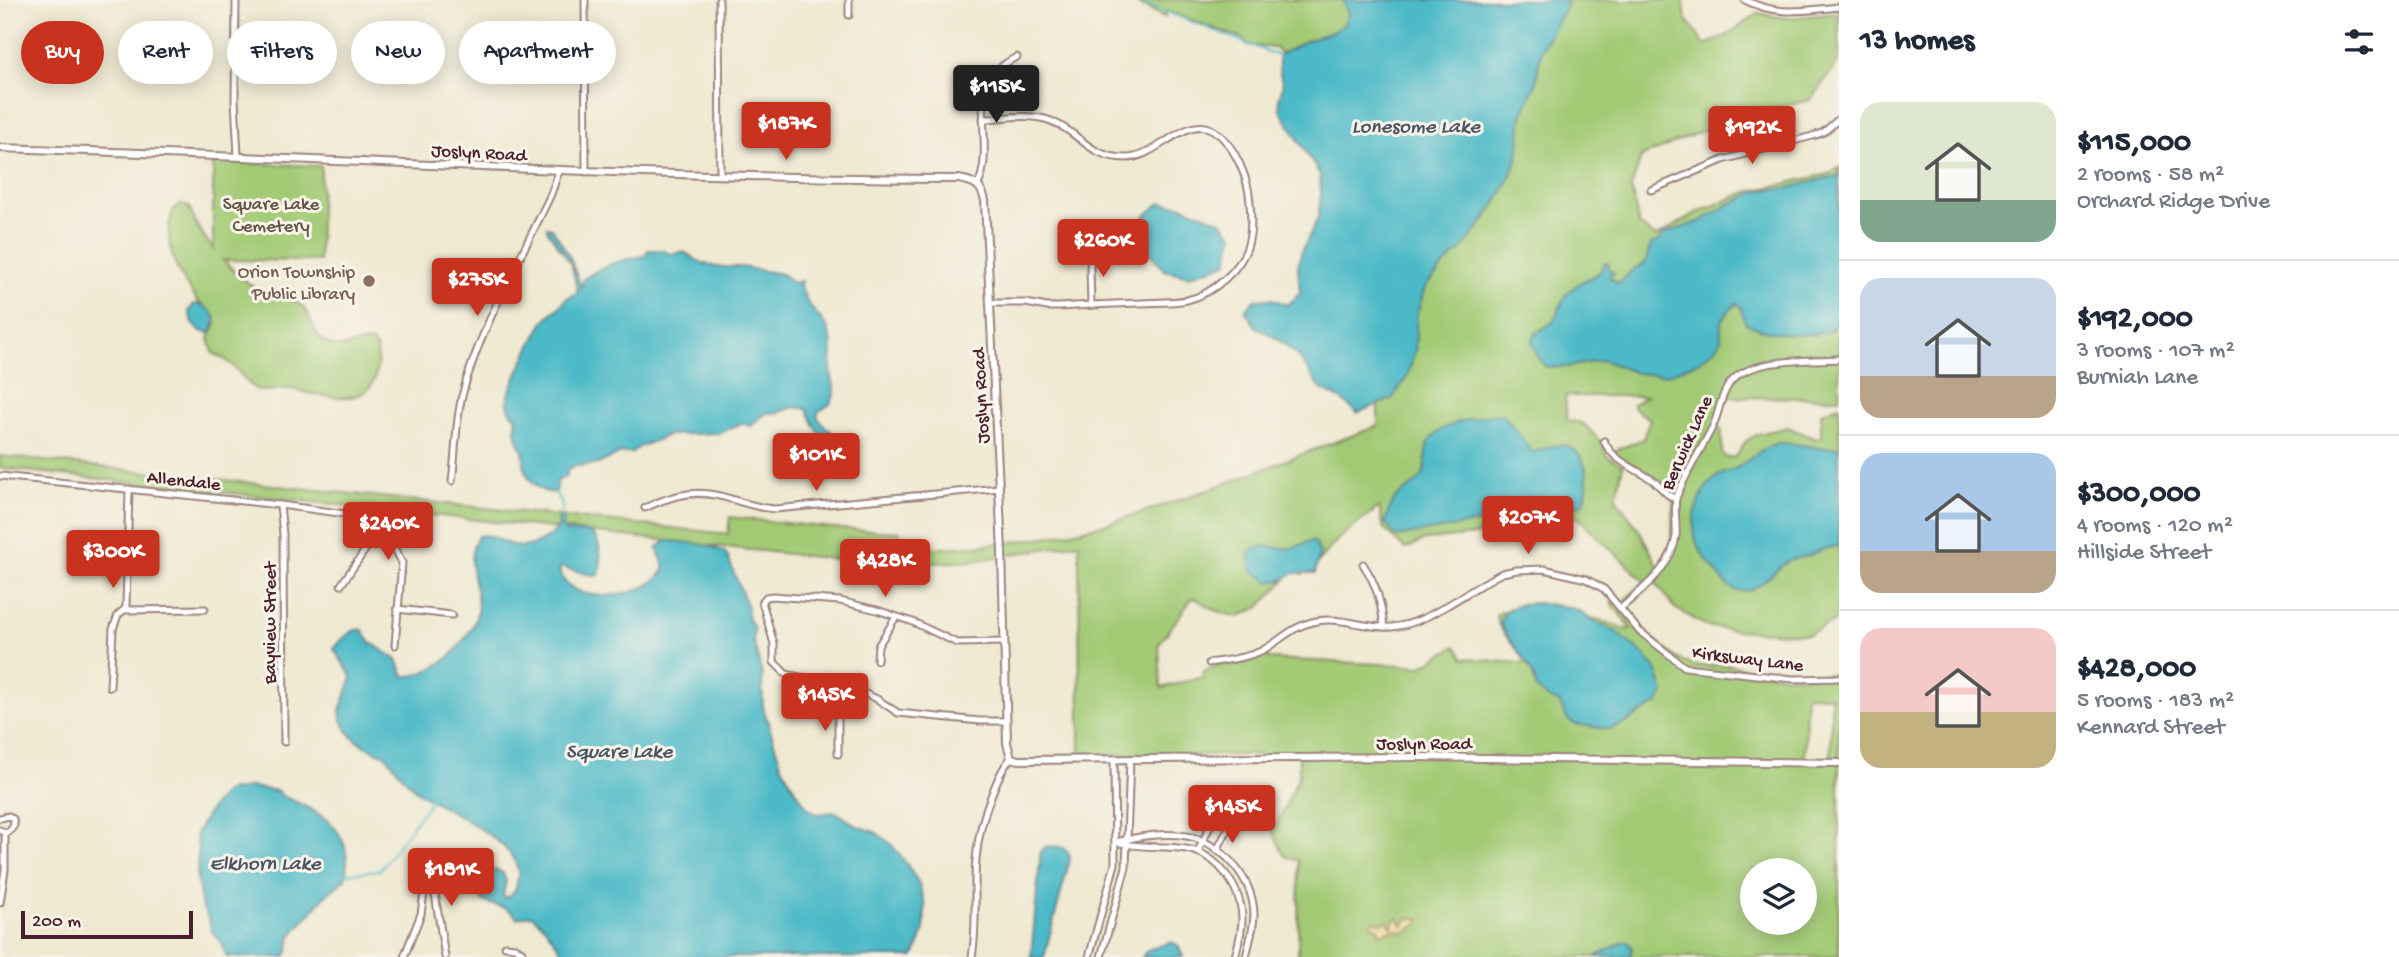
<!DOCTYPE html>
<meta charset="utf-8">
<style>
body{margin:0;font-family:"Gochi Hand",sans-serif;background:#f2f2f3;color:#1f2937;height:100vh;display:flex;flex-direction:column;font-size:26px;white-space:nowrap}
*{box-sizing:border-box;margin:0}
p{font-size:23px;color:#747a83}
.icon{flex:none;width:38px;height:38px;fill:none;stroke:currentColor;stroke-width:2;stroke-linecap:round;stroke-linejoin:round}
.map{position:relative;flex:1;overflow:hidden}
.sheet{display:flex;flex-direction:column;background:#fff;width:560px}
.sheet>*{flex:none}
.banner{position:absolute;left:21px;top:21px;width:665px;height:63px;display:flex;gap:14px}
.controls{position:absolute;left:1740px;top:858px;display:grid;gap:14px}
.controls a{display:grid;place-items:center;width:77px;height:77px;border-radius:50%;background:#fff;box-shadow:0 4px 18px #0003;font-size:35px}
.scale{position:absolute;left:21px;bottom:18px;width:172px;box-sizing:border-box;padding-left:7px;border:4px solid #4a1f2b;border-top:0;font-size:19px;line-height:24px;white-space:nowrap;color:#4a1f2b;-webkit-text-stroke:5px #f7f3e8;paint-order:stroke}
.price{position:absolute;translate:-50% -60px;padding:0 16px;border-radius:7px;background:#c8321e;color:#fff;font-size:23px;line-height:46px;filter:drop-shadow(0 2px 4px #0008)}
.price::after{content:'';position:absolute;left:50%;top:42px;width:21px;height:16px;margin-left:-10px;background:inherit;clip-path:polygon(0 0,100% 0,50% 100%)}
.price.selected{background:#222;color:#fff}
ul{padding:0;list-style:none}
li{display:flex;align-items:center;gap:21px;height:175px;padding:0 21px}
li+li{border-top:2px solid #e0e1e3}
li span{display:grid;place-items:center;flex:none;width:196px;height:140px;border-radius:21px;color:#555}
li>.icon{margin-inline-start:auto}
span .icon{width:84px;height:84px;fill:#fffc;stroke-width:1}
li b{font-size:30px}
h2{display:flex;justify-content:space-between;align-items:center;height:84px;padding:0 21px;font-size:30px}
.chip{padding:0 24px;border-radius:32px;background:#fff;box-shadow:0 4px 18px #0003;font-size:24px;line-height:63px}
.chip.selected{background:#c8321e;color:#fff}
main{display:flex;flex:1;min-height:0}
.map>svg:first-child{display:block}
.green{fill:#a2ca75;stroke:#767450;stroke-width:2;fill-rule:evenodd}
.sand{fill:#eeda9e;stroke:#9c7c64;stroke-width:2}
.water{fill:#4cb9c7;stroke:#4b6c79;stroke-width:2}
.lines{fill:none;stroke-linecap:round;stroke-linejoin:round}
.stream{stroke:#4cb9c7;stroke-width:2}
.minor-casing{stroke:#9c847e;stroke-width:9}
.tertiary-casing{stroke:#9c847e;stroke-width:10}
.minor{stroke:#fff;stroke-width:5}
.tertiary{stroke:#fff;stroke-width:6}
.education-dot{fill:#8d6e63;stroke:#f7f3e8;stroke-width:2.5}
.labels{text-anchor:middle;stroke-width:6;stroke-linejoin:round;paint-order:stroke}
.street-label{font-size:19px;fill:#4a1f2b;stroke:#f7f3e8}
.park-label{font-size:19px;fill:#645241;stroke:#f7f3e8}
.education-label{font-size:19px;fill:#785e54;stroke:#f7f3e8;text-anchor:end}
.water-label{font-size:21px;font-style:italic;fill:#4b5562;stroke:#f7f3e8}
</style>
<main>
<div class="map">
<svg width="1839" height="957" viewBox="0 0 1839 957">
<rect width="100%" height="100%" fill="#f7f3e8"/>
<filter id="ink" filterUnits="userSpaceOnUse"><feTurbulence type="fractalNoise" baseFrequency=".0143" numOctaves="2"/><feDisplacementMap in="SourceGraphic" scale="14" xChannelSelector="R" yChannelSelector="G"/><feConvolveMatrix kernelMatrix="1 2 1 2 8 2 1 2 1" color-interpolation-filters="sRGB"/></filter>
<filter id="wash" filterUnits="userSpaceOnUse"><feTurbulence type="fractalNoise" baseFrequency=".00686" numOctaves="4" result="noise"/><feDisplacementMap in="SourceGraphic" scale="28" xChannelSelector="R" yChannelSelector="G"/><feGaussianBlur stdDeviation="1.57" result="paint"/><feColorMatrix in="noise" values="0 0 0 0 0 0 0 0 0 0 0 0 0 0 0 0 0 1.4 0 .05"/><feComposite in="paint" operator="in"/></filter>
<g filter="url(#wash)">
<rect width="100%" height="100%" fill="#efe9d1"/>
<g class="green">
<path d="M1130 0H1683L1686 18 1705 45 1726 36 1758 13 1786 18 1839 13V61L1810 100 1735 117 1641 157 1631 188 1639 225 1656 237 1698 212 1747 192 1828 174 1839 167V398L1725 397 1718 426 1722 431V454L1727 458 1736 457 1746 441 1758 434 1788 427 1816 439 1821 437V413L1839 406V619L1809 634 1731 630 1706 626 1675 608 1655 582 1628 606 1627 611 1642 629 1676 658 1694 666 1730 665 1758 672 1802 677 1839 673V957H1298L1299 861 1285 856 1273 832 1299 776V755H1080L1079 543 973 561 936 563 862 562 0 468V456L728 534 730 517 842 529 900 532V549C967 548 1035 543 1101 525 1194 498 1287 459 1378 426V387L1327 102 1301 60 1279 52 1275 48 1247 45 1244 39 1166 11 1165 17ZM1565 396H1647L1633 404V408L1650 419 1643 439 1612 452 1658 479 1668 490H1676C1668 517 1680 544 1659 568L1641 533 1616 498 1623 465 1607 456 1602 443 1584 424 1567 420ZM1379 507 1384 529 1405 549 1425 540 1476 535 1576 516 1645 582 1624 601 1616 599 1611 603 1631 628 1628 630 1600 620 1569 613 1511 608 1496 615C1499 635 1519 647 1529 664L1464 658 1456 646 1422 666 1270 659 1264 653 1246 661 1225 662 1204 671 1203 677 1161 688 1159 644 1193 597 1215 610 1237 617 1260 607 1294 570 1302 574 1310 572 1338 539ZM1806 695 1831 696V758H1805ZM1752 870H1804V922H1752Z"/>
<path d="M213 162 321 166 319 261 223 260C235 272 249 286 265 293 277 298 291 297 301 305 313 316 312 336 328 344 342 351 357 342 371 342L377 349C384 414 332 398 290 389 279 387 268 394 258 390 246 385 241 372 231 364 226 359 219 356 213 353L209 338 216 324C209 309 211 313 200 303 196 300 193 294 190 290 173 266 162 237 174 208L182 204 189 207 197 226 213 249Z"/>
</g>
<path class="sand" d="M1408 918H1420L1419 924 1402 933 1397 929 1379 934 1378 928 1371 925 1374 920 1382 923 1386 920 1392 927 1394 920 1398 918 1403 926Z"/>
<g class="water">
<path d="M1342 0H1566V6L1541 50 1536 83 1522 116 1518 157 1506 186 1493 208 1462 250 1450 259 1425 287 1417 314 1415 351 1407 377 1392 399 1357 413 1342 400 1321 389 1298 356 1279 340 1256 327 1245 310 1255 300 1272 299 1288 305 1300 293 1298 266 1301 253 1318 218 1321 193 1320 175 1280 110 1279 98 1283 86 1279 69V55L1306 41 1334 31 1344 24 1348 13Z"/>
<path d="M1839 175V311L1837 323 1831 330C1811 338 1763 335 1745 322L1741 308 1736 303 1721 321V340L1714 350 1698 362 1666 375 1636 373 1603 360 1567 367H1548L1544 365 1537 355 1532 342 1535 334 1553 322 1567 293 1581 282 1599 273 1605 263H1608L1609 270 1614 273 1610 276 1611 279 1619 283 1633 269 1645 264 1651 244 1659 241 1664 234 1701 221 1730 204 1760 190 1788 188Z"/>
<path d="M1160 203 1180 205 1221 221 1233 235 1227 263 1189 276 1164 270 1142 243 1143 218Z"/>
<path d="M547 227 552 228 570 257 581 287 584 278C609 264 617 260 645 256L648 250H663L670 254 684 252 700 262 716 267H741L782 274 793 283 801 281 800 285 807 302 827 327 832 343 831 371 835 393 830 404 818 412V418C827 431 848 442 846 460L842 459 815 427 807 409 794 407 777 413H766L751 426 742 423 720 433 669 435 639 447 632 453H621L598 464 575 466 567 470V476L557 481V489L555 492C541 494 529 482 525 469 523 463 525 458 523 452 518 440 514 431 517 418 512 413 507 408 508 399 508 390 539 328 546 319 552 311 562 308 565 299L578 293 571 264 548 231Z"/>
<path d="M194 304C205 304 210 310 216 318L211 333 200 331 192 322 189 311Z"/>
<path d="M1503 414 1532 452C1542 450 1551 445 1560 445 1588 447 1592 485 1583 504L1396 537 1385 522C1388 514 1390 503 1396 498 1404 490 1414 487 1421 478 1428 468 1424 458 1427 447 1433 423 1482 415 1503 414Z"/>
<path d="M1778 443C1799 442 1818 451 1839 447V545C1832 548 1825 548 1819 551 1815 552 1812 554 1809 556 1802 558 1795 557 1788 561 1774 570 1759 593 1739 591 1727 589 1722 578 1715 570 1708 562 1701 554 1697 544 1689 523 1698 493 1714 479 1720 473 1730 472 1738 467 1752 458 1761 448 1778 443Z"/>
<path d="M562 517 564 519 562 527 566 532C573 533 583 531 589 533 602 537 602 565 599 575L595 576 561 567 559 569C566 609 650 600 665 568L657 548 666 541C686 542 708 543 726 553L747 606 748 619 754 628 753 640 762 674 763 707 781 764 793 786 807 807 817 814 836 812 857 826 875 832 890 843 906 863 918 882 925 904 924 931 914 957H567L544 926 532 915 517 918C504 898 481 914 473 884L479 874 497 870 503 873 506 881 503 895 506 898C517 892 516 889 518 877 523 842 444 810 420 793 406 783 398 769 387 757 381 751 385 755 378 752 359 744 342 733 340 711L352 677 334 649C341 640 352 627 363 630L370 642 397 660 404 676C414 678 425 671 434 667 455 655 454 653 468 634 494 597 457 571 478 536 488 533 500 540 509 544 526 552 548 540 559 527L558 519Z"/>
<path d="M1314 541 1320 553 1315 573H1294L1282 580 1270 582 1252 570 1249 553C1264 539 1276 552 1293 548 1301 546 1305 541 1314 541Z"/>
<path d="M1537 603 1569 607 1579 611 1589 619 1615 631 1644 655 1656 669 1664 693 1658 703 1623 724 1609 729 1574 724 1568 720 1559 702 1549 699 1536 688C1534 663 1509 646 1500 622L1506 610 1521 604Z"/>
<path d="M250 787 278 791 282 796C322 812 355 830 345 879L324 897 291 936 288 951 285 957H227L221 943 211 930 209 919 202 907 197 879 198 847 196 834C205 817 214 801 230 789L235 791Z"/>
<path d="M1047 846C1058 846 1069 846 1070 859L1044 957H1031L1041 850Z"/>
<path d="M1171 942 1178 945 1183 957H1142L1147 950Z"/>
<path d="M1623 942H1628L1632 947 1630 957H1595Z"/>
</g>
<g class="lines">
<g class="stream">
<path d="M1142 0 1144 3 1279 56"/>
<path d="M555 492 562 504V517"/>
<path d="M346 874 380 870 431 800"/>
</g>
</g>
</g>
<g filter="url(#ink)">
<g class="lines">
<defs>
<g id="minor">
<path d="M236 0 235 100 238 156"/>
<path d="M585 0 586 172"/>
<path d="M719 0 720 175"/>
<path d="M849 0V15"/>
<path d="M1745 0C1778 17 1804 10 1839 7"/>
<path d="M983 119C1005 118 1030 113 1051 121 1081 133 1089 158 1126 158 1157 158 1186 114 1213 130 1234 143 1249 179 1250 203 1251 215 1252 228 1249 240 1244 268 1213 294 1187 300 1171 303 1155 302 1139 303 1112 304 1086 305 1059 307H1047L1026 303H990"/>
<path d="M978 185C998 141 959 83 1017 57"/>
<path d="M1651 190 1723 160 1816 135 1824 132 1839 119"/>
<path d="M1091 305 1090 267 1092 252"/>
<path d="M1604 441C1613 462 1638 469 1655 482 1663 489 1666 496 1676 498"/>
<path d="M0 476 280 505 346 514 363 519 391 541 402 563 395 645"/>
<path d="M452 481C456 453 455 424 462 396 480 326 521 259 551 194L559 171"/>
<path d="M280 505 283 534 284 742"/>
<path d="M645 508C668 497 690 490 715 495 736 499 754 508 775 509L999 488"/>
<path d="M1363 564C1377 585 1381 602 1384 627"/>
<path d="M341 585 379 530"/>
<path d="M397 609 452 615"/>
<path d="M1620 609C1642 589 1672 568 1676 536 1677 523 1674 511 1676 498 1686 473 1701 450 1713 426 1719 413 1720 398 1728 386 1745 357 1810 361 1839 359"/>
<path d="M124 610 205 609"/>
<path d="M1004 642 957 643 913 622 877 610 840 601 773 596 766 597 762 602 774 644V662L786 674 809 679C812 687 811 693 812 701 813 706 815 708 818 711 833 722 845 703 855 694H866L877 699 898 713 980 721H1007"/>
<path d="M877 660 878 646 896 617"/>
<path d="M1209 663C1226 660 1244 659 1261 651 1279 642 1291 627 1312 622 1339 615 1365 629 1392 627 1427 625 1469 589 1502 573L1517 570 1544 569 1586 579 1604 589 1639 631 1685 667 1793 679 1839 678"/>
<path d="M110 687 113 629 118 615 126 608 129 489"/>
<path d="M838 754V711"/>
<path d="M0 818 9 816 13 819 14 825 10 831 5 833 0 830"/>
<path d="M1116 842C1139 836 1163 832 1187 836 1222 843 1253 878 1254 914 1254 928 1249 943 1246 957"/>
<path d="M1116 842C1140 849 1162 845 1186 849 1218 854 1242 888 1242 920 1242 932 1238 945 1235 957"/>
<path d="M1198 851 1214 818 1217 814H1222L1229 819 1230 825 1217 850"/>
<path d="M425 873 435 894 445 957"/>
<path d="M0 903 5 870V833"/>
<path d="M505 946 515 947 522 952V957"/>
<path d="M404 957 421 914 425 886 424 870"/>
<path d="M972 957C978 924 973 892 976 859 978 836 984 813 993 791 998 779 1002 768 1011 758"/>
<path d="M1089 957 1115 864 1114 759"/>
<path d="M1101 957 1126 867 1130 759"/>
</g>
<path id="tertiary" d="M0 148C319 158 638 178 958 179 973 181 982 185 985 201L1002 551 1007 743 1011 758 1019 760 1417 757 1839 763"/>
</defs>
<use href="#minor" class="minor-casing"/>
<use href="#tertiary" class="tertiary-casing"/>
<use href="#minor" class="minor"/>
<use href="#tertiary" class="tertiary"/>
</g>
</g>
<circle class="education-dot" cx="369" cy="281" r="7"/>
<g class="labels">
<g class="street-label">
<text transform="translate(479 151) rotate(3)" y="7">Joslyn Road</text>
<text transform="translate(979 396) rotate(-93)" y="7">Joslyn Road</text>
<text transform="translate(1685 442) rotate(-66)" y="7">Berwick Lane</text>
<text transform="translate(184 479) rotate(6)" y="7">Allendale</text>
<text transform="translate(268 623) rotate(-90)" y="7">Bayview Street</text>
<text transform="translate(1748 657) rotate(7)" y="7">Kirksway Lane</text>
<text x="1424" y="749">Joslyn Road</text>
</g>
<g class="park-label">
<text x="271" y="209">Square Lake<tspan x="271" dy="22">Cemetery</tspan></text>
</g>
<g class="education-label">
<text x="355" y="277">Orion Township<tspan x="355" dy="22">Public Library</tspan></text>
</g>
<g class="water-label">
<text x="1416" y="132">Lonesome Lake</text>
<text x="619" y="757">Square Lake</text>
<text x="265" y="869">Elkhorn Lake</text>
</g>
</g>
</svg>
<div class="controls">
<a><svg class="icon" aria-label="layers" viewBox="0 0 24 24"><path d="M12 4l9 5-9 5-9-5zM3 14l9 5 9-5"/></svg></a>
</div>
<div class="scale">200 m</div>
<b class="price selected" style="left:996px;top:125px">$115K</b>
<b class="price" style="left:786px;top:162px">$187K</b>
<b class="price" style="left:1752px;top:166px">$192K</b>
<b class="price" style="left:1103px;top:279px">$260K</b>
<b class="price" style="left:477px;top:318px">$275K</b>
<b class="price" style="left:816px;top:493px">$101K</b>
<b class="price" style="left:1528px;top:556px">$207K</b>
<b class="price" style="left:388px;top:562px">$240K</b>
<b class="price" style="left:113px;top:590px">$300K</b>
<b class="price" style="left:885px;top:599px">$428K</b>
<b class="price" style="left:825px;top:733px">$145K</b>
<b class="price" style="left:1232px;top:845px">$145K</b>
<b class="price" style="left:451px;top:908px">$181K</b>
<div class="banner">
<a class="chip selected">Buy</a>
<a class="chip">Rent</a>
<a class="chip">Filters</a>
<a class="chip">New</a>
<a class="chip">Apartment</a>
</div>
</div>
<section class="sheet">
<h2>13 homes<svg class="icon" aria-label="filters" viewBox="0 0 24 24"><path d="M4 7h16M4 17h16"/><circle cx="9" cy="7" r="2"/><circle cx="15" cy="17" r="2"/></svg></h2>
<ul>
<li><span style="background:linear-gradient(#dfe7d0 70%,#7fa58c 0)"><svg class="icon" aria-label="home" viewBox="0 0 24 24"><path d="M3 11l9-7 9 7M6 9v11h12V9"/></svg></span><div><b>$115,000</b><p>2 rooms · 58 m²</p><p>Orchard Ridge Drive</p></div></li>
<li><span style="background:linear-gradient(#c9d6e8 70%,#b9a48a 0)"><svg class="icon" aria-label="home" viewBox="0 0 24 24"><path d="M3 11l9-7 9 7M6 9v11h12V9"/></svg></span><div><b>$192,000</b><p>3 rooms · 107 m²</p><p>Burniah Lane</p></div></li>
<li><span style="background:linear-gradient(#a9c7e8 70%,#b9a48a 0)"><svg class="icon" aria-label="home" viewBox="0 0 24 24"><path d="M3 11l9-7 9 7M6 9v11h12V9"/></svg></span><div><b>$300,000</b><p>4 rooms · 120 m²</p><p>Hillside Street</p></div></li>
<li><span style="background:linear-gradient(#f6c9c9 60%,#c2b280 0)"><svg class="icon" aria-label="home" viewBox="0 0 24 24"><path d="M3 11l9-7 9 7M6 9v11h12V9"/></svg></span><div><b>$428,000</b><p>5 rooms · 183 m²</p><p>Kennard Street</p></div></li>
</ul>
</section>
</main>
